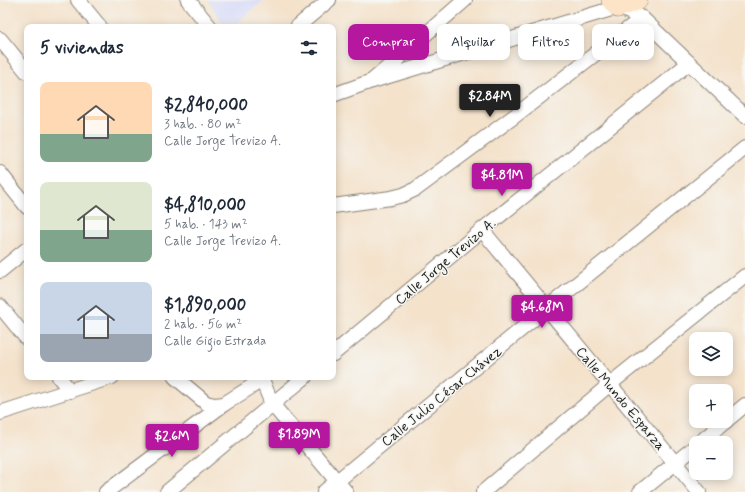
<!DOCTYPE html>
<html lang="es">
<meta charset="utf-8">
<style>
body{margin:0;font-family:Mynerve,sans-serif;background:#f2f2f3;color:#1f2937;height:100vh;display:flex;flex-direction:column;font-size:15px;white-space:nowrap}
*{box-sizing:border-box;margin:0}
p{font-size:13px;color:#747a83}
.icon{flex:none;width:22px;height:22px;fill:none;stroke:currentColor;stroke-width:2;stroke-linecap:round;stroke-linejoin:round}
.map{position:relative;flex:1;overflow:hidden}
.side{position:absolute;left:24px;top:24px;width:312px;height:356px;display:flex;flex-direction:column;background:#fff;border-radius:8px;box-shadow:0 2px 10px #0003}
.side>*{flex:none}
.banner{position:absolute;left:348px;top:24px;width:337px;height:36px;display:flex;gap:8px}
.fabs{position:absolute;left:689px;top:332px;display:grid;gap:8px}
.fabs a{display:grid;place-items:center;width:44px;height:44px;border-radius:8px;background:#fff;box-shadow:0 2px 10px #0003;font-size:20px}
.price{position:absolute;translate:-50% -34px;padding:0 9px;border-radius:4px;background:#b5179e;color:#fff;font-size:13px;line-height:26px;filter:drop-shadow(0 1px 2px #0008)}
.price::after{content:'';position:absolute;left:50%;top:24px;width:12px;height:9px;margin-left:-6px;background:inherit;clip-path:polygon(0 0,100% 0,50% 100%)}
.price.selected{background:#222;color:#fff}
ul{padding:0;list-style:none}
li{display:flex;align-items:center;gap:12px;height:100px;padding:0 16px}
li span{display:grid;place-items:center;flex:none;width:112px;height:80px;border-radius:8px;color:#555}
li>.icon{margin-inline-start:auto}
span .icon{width:48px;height:48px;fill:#fffc;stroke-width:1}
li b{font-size:17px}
h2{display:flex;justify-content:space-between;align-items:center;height:48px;padding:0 16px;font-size:17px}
.pill{padding:0 14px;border-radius:8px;background:#fff;box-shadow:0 2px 10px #0003;font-size:14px;line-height:36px}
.pill.selected{background:#b5179e;color:#fff}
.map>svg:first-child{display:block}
.built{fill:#d4d8f9}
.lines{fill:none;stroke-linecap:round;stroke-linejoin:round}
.street-casing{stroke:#887f74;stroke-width:16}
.secondary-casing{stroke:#887f74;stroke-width:22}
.street{stroke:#fff;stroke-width:14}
.secondary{stroke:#fee4c6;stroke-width:21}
.labels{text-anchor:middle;stroke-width:3;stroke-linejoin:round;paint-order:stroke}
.street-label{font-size:14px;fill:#1c1c1c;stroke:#f6f6f2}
</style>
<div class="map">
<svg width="745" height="492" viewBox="0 0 745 492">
<rect width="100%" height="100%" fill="#f6f6f2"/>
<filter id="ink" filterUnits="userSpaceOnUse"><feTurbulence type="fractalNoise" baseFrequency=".025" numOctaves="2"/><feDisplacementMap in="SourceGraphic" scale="8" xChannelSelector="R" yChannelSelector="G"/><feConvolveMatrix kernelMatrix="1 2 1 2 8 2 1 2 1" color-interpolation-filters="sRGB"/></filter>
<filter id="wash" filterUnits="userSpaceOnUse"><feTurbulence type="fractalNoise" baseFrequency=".012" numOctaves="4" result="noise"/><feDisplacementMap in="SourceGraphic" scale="16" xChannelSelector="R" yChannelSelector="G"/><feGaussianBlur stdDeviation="0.9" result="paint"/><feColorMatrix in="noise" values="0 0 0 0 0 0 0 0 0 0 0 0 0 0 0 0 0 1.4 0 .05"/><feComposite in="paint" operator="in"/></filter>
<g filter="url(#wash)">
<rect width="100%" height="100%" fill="#f4e2cb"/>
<path class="built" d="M208 0H264L232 27H225Z"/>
</g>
<g filter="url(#ink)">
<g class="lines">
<defs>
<g id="street">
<path d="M78 0 100 27"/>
<path d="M188 0 210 27"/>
<path d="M297 27 329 0"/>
<path d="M0 39 27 72"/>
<path d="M372 81 618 7 642 18 745 116"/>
<path d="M333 95 372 81 465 0"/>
<path d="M0 173 27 207"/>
<path d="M333 206 391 198 403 195 416 189 512 118 642 18"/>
<path d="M482 230 699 492"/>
<path d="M0 271 27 249"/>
<path d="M0 306 27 339"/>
<path d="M333 354 482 230 689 63"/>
<path d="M59 377 70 391"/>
<path d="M175 377 206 403 215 405 224 404 262 380"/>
<path d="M261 377 272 404 346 492"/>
<path d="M0 413 112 377"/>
<path d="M726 421 745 405"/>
<path d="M699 443 726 421"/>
<path d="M106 492 224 404"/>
<path d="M167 492 305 377"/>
<path d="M324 492 547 308 745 148"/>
<path d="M483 492 610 384 745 276"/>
<path d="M640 492 696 446"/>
</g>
<path id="secondary" d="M612 0 618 7 637 0"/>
</defs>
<use href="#street" class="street-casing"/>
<use href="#secondary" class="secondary-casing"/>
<use href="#street" class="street"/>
<use href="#secondary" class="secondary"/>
</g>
</g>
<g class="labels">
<g class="street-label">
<text transform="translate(445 261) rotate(-40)" y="5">Calle Jorge Trevizo A.</text>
<text transform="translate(441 396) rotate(-39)" y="5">Calle Julio César Chávez</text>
<text transform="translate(621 398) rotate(50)" y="5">Calle Mundo Esparza</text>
</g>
</g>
</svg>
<div class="fabs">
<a><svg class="icon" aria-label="layers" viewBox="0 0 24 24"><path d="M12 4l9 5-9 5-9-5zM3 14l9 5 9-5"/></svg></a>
<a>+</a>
<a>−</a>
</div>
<b class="price selected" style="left:490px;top:118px">$2.84M</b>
<b class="price" style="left:502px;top:197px">$4.81M</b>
<b class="price" style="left:542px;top:329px">$4.68M</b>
<b class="price" style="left:299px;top:456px">$1.89M</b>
<b class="price" style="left:172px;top:458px">$2.6M</b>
<div class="banner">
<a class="pill selected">Comprar</a>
<a class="pill">Alquilar</a>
<a class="pill">Filtros</a>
<a class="pill">Nuevo</a>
</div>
<section class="side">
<h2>5 viviendas<svg class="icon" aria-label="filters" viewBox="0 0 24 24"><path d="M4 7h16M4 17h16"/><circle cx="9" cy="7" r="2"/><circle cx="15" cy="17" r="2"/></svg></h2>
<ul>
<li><span style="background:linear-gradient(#ffd9b3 65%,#7fa58c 0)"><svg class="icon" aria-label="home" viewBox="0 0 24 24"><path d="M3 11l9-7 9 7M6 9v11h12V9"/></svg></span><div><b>$2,840,000</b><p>3 hab. · 80 m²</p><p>Calle Jorge Trevizo A.</p></div></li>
<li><span style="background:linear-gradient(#dfe7d0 60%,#7fa58c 0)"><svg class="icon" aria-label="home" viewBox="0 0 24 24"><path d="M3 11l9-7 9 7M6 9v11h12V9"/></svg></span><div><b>$4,810,000</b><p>5 hab. · 143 m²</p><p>Calle Jorge Trevizo A.</p></div></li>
<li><span style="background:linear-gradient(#c9d6e8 65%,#9aa5b1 0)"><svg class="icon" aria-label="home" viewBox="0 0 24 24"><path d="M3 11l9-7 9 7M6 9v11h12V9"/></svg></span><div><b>$1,890,000</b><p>2 hab. · 56 m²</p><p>Calle Gigio Estrada</p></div></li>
</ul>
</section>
</div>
